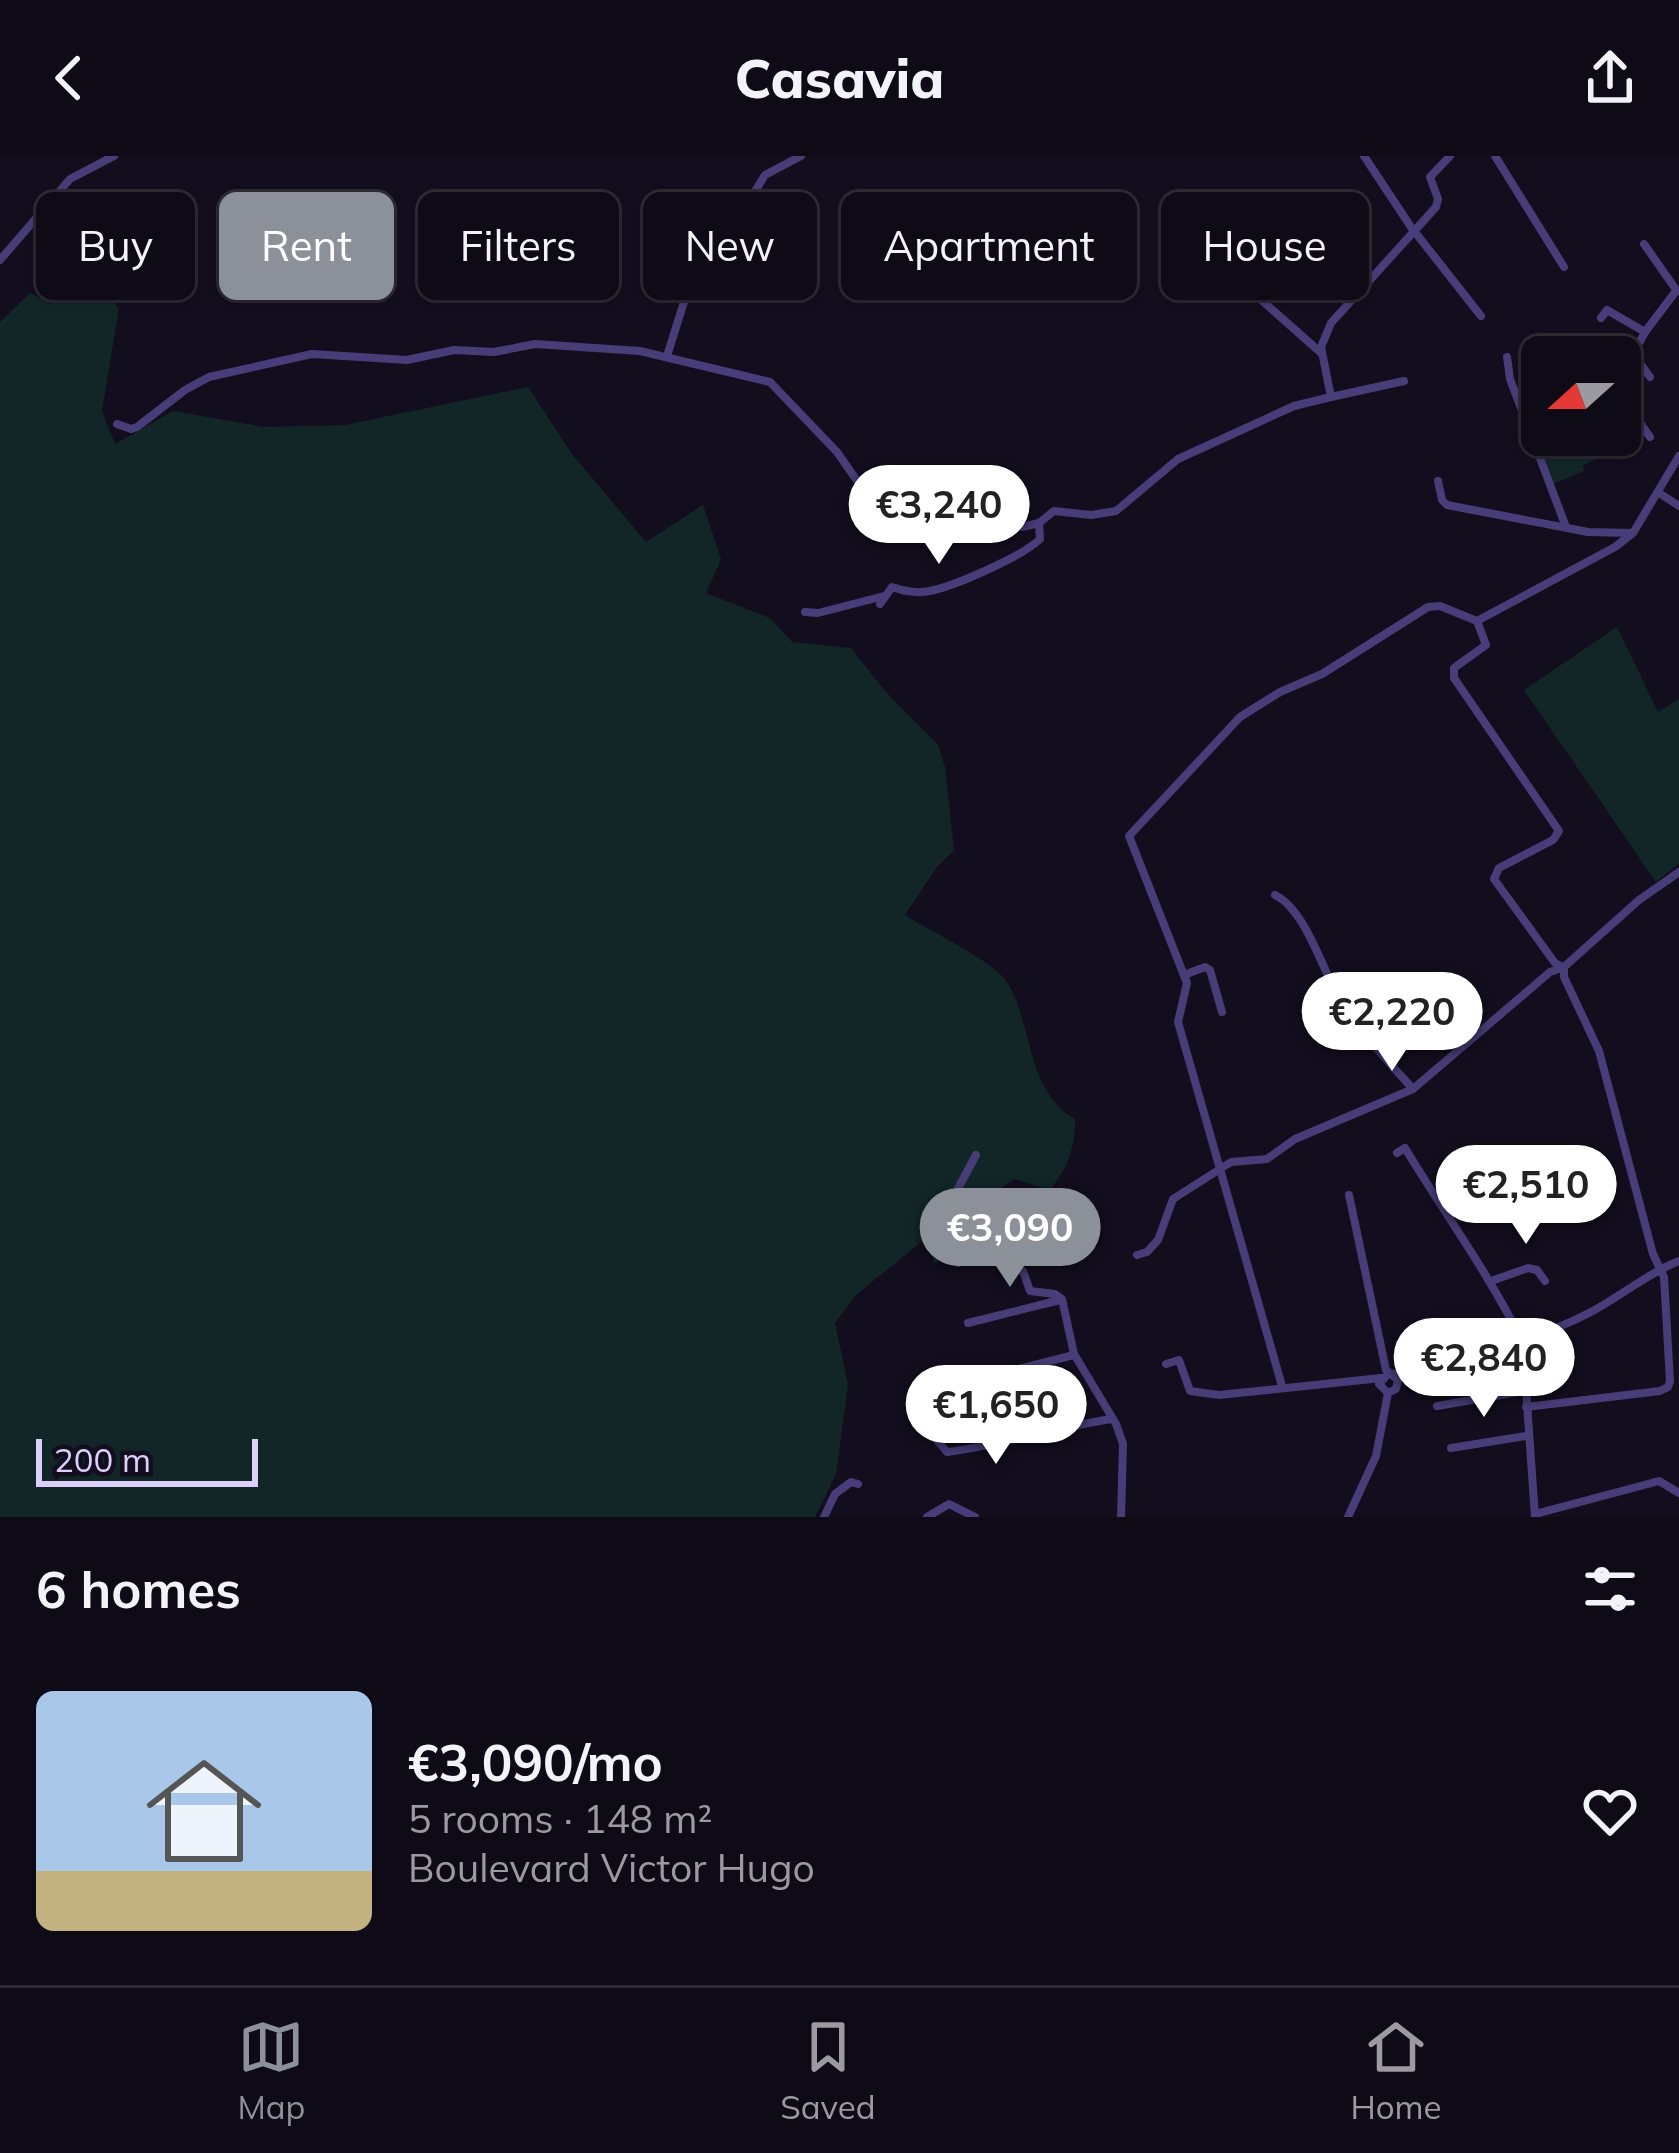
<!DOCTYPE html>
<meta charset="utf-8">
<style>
body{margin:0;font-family:Mulish,sans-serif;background:#1c1823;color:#f1f3f6;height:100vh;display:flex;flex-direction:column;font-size:45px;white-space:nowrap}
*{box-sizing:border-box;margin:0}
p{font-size:39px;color:#9b9aa1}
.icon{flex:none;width:66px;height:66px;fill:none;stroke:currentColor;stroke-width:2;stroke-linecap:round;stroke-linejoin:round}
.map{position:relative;height:1361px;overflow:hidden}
.panel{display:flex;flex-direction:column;background:#0e0a16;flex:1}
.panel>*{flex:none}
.guide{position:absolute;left:36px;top:36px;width:1608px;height:108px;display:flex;gap:24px}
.needle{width:78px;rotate:249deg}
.buttons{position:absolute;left:1521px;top:180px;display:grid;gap:24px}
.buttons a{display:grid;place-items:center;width:120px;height:120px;border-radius:18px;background:#0e0a16;box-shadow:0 3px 9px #0004,0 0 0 3px #2e2b35;font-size:60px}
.scale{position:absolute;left:36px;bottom:30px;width:222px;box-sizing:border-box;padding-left:12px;border:6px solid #dad0fa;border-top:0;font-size:33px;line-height:42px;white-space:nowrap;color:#dad0fa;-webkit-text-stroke:9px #130e1e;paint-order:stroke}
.price{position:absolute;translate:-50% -102px;padding:0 27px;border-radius:42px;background:#fff;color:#222;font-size:39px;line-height:78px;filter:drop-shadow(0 3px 6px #0008)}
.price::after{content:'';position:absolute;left:50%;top:72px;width:36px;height:27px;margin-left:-18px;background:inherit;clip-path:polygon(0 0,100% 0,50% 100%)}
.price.active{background:#8c9099;color:#fff}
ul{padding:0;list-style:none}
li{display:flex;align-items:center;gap:36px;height:300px;padding:0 36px}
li+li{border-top:3px solid #2e2b35}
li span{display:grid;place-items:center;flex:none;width:336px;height:240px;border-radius:18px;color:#555}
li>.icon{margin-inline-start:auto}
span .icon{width:144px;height:144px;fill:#fffc;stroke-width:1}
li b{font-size:51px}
h2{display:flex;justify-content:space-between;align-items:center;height:144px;padding:0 36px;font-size:51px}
.pill{padding:0 42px;border-radius:18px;background:#0e0a16;box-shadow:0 3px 9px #0004,0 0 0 3px #2e2b35;font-size:42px;line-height:108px}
.pill.active{background:#8c9099;color:#fff}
header{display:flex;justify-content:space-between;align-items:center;height:156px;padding:0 36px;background:#0e0a16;font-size:54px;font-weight:800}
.tab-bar{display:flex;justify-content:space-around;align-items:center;height:168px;border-top:3px solid #2e2b35;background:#0e0a16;font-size:33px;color:#9b9aa1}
.tab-bar a{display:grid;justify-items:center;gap:6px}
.tab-bar .active{color:#8c9099}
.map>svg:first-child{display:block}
.green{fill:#122628}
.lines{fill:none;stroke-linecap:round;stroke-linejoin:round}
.minor{stroke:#473e79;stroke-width:8}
</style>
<header><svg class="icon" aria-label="back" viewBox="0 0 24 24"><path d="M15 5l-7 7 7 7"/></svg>Casavia<svg class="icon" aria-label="share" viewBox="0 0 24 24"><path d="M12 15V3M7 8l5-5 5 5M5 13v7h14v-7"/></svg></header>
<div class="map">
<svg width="1679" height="1361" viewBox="0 0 1679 1361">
<rect width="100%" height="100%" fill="#130e1e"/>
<g class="green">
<path d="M82 114 119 152 102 255 115 288 173 255 264 271 345 269 528 231 572 298 646 386 703 349 721 403 706 437 770 462 792 486 851 492 885 535 938 589 945 611 954 694 937 711 905 759C933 777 976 796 1000 818 1034 851 1021 933 1075 963 1075 993 1068 1011 1050 1034L1014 1023C1004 1031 988 1040 982 1050 965 1084 982 1098 934 1107L926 1082 856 1139 835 1167 848 1229 836 1318 815 1361H0V166L30 137 51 148Z"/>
<path d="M1620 247 1642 278 1583 310 1584 315 1551 329 1541 302 1577 284 1576 279H1620Z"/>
<path d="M1617 471 1658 556 1679 543V707L1656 726 1524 534Z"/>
</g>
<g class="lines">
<g class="minor">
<path d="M1364 0 1411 71 1481 160"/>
<path d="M1495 0 1564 111"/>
<path d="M1644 88 1677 135"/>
<path d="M0 104 70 23 114 0"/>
<path d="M1249 133 1320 196"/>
<path d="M1601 162 1607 154 1645 176 1620 222"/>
<path d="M1645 176 1676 135"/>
<path d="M1634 199 1650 221"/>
<path d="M667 200 705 79 749 45 765 19 801 0"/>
<path d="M1507 201 1510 223 1566 371"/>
<path d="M1620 238 1650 281"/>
<path d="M1331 241 1404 225"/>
<path d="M117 268 131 273 137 271 185 234 209 221 312 198 407 204 454 194 494 196 535 188 640 195 770 226 837 296 860 329 873 336 895 342 936 341 1022 371 1039 367 1054 355 1091 359 1116 355 1178 303 1294 250 1331 241 1321 191 1331 167 1436 51 1438 43 1430 21 1450 0"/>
<path d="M1438 325 1442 344 1447 349 1588 376 1631 377"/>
<path d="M1659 337 1679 350"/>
<path d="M880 448 892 431C902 434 911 437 922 436 946 435 1023 400 1040 383L1039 367"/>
<path d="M805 456 818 457 884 440"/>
<path d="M1477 465 1486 489 1454 512V522L1559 675 1553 684 1499 712 1494 723 1555 807 1563 811"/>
<path d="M1275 739C1306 754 1322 814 1340 843 1360 877 1387 904 1413 933"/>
<path d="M1184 819 1205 811 1210 814 1222 856"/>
<path d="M1397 997 1405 992C1443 1055 1485 1112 1518 1177L1523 1190 1535 1361"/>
<path d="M976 999 948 1051 947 1104 958 1107 981 1094 1003 1110 1023 1115 1030 1135 1055 1138 1062 1143 1074 1198 1116 1268 1123 1288 1121 1361"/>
<path d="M1349 1039 1386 1214 1398 1224 1396 1233 1388 1237 1379 1228 1388 1218"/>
<path d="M1137 1099 1147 1096 1158 1084 1173 1043 1231 1006 1267 1003 1295 983 1413 933 1550 816 1564 811 1639 744 1679 716"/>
<path d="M1491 1125 1528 1112 1537 1114 1545 1125"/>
<path d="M968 1167 1060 1144"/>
<path d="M1166 1208 1179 1204 1190 1235 1219 1239 1381 1222"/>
<path d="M1391 1218C1445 1211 1541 1182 1589 1157 1620 1141 1646 1118 1679 1105"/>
<path d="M1282 1230 1178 866 1187 827 1129 680 1240 561 1280 536 1322 518 1428 451 1440 450 1477 465 1615 391 1633 377 1679 300"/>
<path d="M930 1235 1074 1199"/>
<path d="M1437 1250 1524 1235"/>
<path d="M1526 1251 1660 1235 1668 1231 1670 1225 1664 1121 1653 1098 1599 895 1564 821V811"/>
<path d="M912 1255 947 1296C1003 1289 1056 1271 1112 1263"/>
<path d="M1451 1292 1526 1280"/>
<path d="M1535 1358 1659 1325 1679 1337"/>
<path d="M824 1361 835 1338 851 1326 858 1328"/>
<path d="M927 1361 949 1348 975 1361"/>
<path d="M1348 1361 1376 1300 1388 1237"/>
</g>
</g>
</svg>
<div class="buttons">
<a><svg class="needle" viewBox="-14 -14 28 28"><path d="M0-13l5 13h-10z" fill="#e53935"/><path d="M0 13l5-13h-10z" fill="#9b9aa1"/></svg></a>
</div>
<div class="scale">200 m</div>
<b class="price" style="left:939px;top:411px">€3,240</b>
<b class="price" style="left:1392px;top:918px">€2,220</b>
<b class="price" style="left:1526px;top:1091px">€2,510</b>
<b class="price active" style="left:1010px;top:1134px">€3,090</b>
<b class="price" style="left:1484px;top:1264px">€2,840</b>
<b class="price" style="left:996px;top:1311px">€1,650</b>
<div class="guide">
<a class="pill">Buy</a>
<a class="pill active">Rent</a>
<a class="pill">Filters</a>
<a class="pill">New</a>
<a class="pill">Apartment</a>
<a class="pill">House</a>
</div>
</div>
<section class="panel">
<h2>6 homes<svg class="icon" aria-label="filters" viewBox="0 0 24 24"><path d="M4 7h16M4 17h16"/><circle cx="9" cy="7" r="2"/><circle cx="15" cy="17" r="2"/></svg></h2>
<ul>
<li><span style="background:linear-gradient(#a9c7e8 75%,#c2b280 0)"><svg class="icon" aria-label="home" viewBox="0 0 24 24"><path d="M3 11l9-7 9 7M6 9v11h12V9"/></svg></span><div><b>€3,090/mo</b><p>5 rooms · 148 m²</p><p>Boulevard Victor Hugo</p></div><svg class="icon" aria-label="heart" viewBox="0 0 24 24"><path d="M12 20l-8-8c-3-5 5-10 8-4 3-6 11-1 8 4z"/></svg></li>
</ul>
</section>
<nav class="tab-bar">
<a class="active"><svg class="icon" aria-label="map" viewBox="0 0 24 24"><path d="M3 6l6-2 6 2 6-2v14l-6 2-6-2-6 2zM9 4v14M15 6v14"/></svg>Map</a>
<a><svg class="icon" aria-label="saved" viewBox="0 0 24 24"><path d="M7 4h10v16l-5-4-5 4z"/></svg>Saved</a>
<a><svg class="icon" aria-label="home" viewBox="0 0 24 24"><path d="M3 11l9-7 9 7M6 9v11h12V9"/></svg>Home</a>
</nav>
